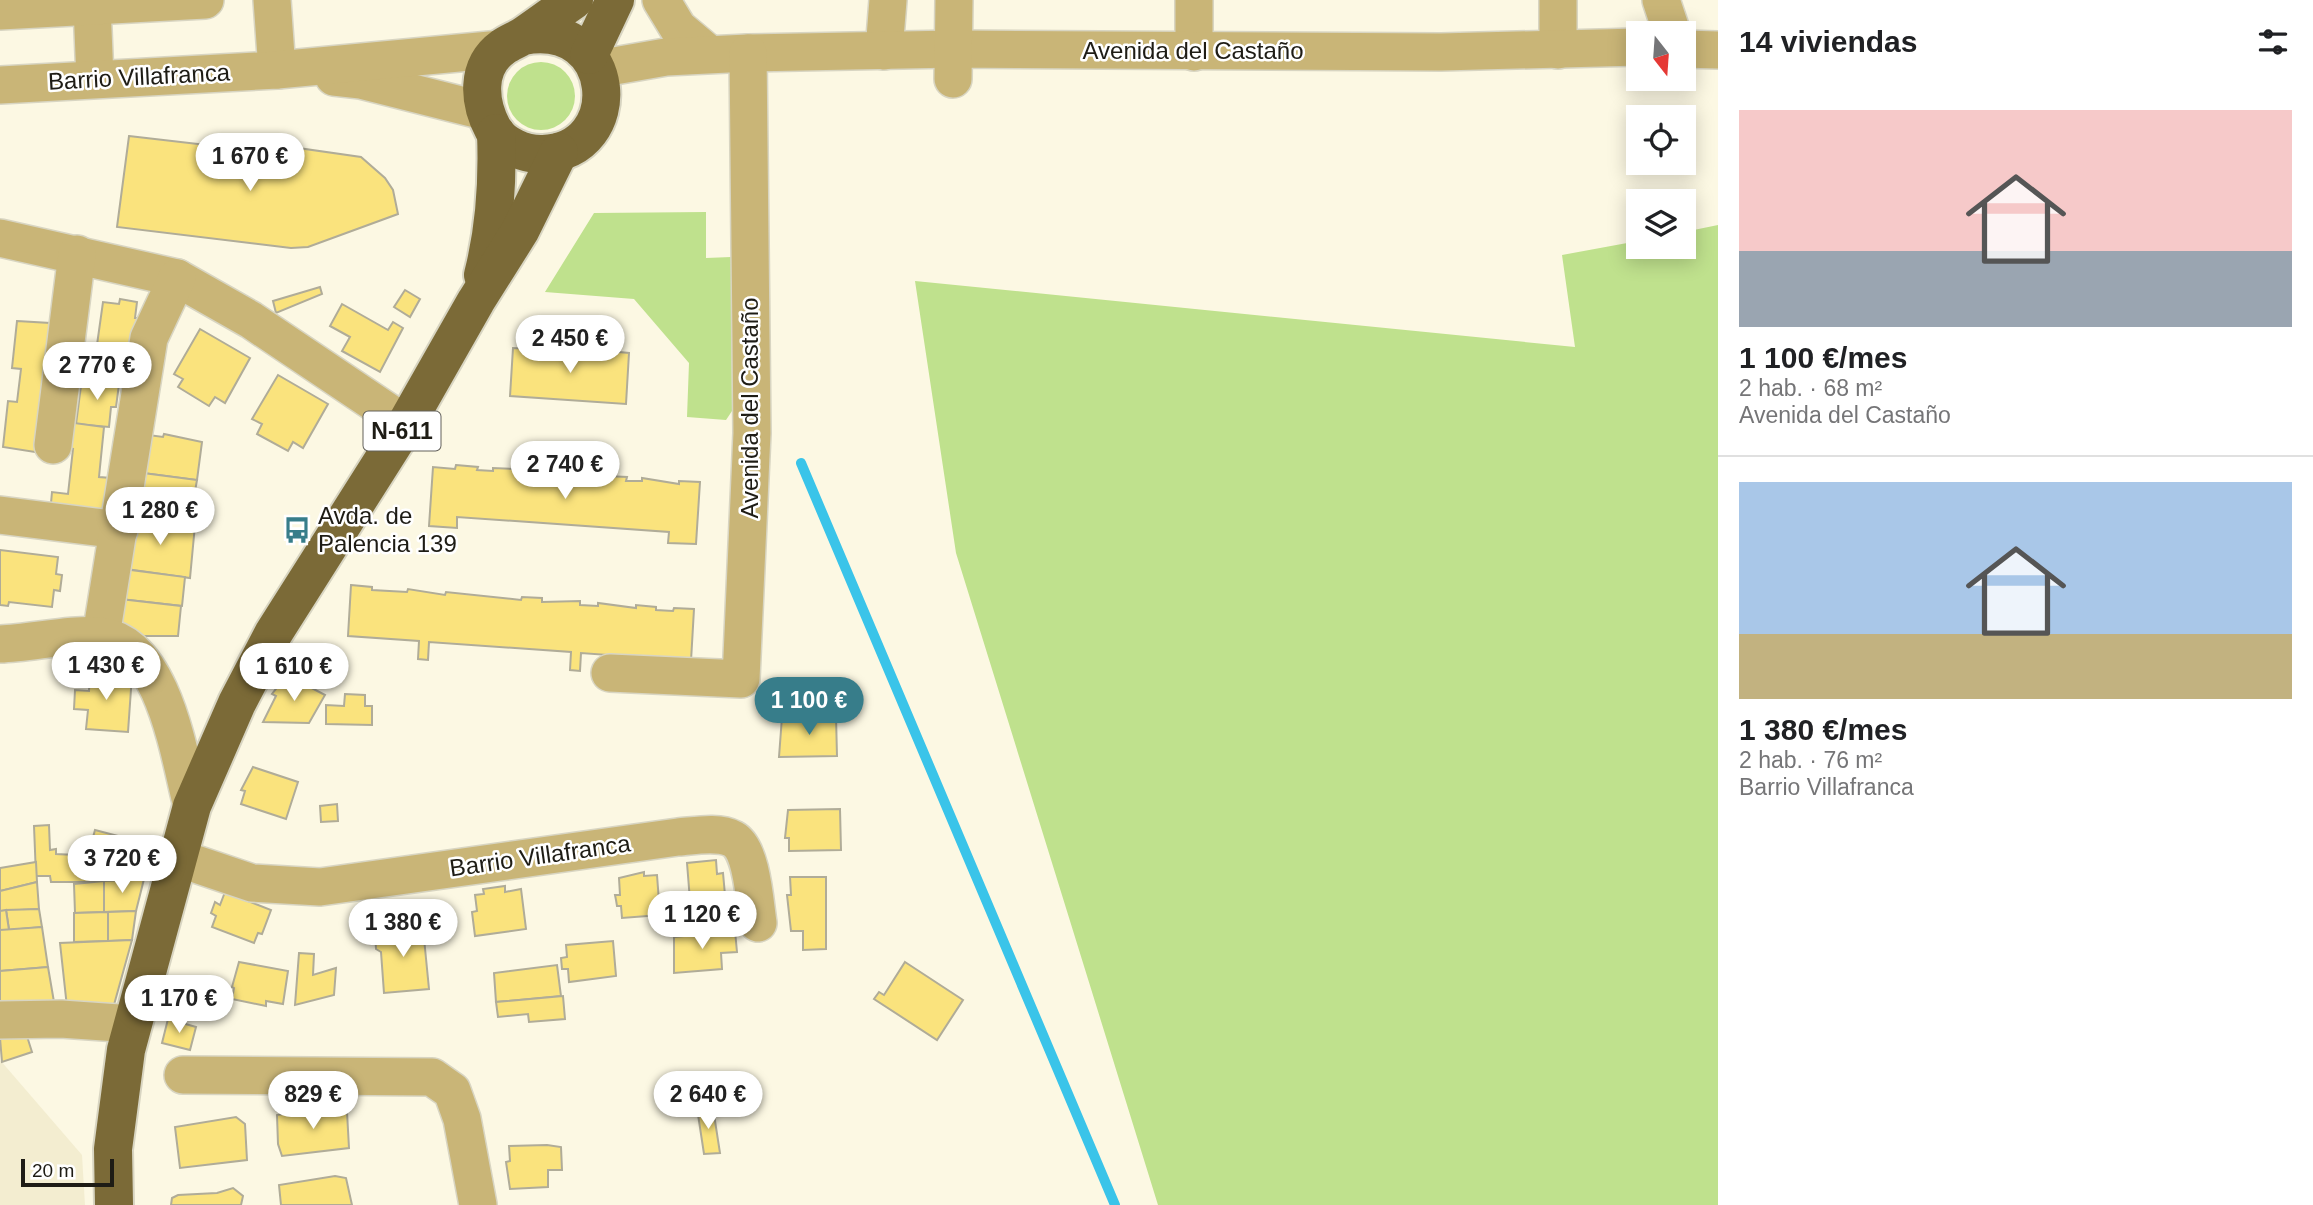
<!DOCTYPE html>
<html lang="es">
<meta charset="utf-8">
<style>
body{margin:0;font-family:Arial,sans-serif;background:#f6f6f6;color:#202124;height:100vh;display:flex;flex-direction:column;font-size:26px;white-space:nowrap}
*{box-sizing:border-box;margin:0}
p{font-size:23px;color:#757577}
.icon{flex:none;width:38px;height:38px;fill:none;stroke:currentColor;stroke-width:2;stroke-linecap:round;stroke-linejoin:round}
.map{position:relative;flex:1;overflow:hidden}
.sheet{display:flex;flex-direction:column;background:#fff;width:595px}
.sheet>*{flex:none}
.needle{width:46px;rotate:163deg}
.tools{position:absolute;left:1626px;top:21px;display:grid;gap:14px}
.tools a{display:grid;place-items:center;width:70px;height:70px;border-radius:0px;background:#fff;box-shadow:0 4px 18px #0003;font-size:35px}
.scale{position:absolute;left:21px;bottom:18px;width:93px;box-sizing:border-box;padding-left:7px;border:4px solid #1e1c15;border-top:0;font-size:19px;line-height:24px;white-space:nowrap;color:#1e1c15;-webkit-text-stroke:5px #fff;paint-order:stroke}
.price{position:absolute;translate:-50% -60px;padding:0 16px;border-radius:24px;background:#fff;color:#222;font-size:23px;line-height:46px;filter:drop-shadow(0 2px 4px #0008)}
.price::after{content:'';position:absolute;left:50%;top:42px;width:21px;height:16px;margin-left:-10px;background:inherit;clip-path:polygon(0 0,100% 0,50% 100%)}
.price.on{background:#377d8a;color:#fff}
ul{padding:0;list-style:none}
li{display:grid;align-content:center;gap:14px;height:371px;padding:0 21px}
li+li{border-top:2px solid #e0e0e0}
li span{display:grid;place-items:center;height:217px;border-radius:0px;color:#555}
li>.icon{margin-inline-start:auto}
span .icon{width:126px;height:126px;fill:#fffc;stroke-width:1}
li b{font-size:30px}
h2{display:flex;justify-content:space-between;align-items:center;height:84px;padding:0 21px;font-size:30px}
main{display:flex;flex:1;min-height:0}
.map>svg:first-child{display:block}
.built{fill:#f3edd0}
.green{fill:#bfe18d}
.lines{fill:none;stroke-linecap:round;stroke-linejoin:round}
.stream{stroke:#3ac4e9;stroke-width:10}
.building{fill:#fae37d;stroke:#b0ac98;stroke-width:2}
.minor-casing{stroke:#d8d5c2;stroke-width:40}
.highway-casing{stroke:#d8d5c2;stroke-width:42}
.minor{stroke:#c9b577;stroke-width:37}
.highway{stroke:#7b6a37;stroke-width:38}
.labels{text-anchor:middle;stroke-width:5;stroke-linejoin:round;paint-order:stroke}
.shield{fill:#fff;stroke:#62605b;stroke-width:2}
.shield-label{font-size:23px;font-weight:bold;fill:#1e1c15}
.street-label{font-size:24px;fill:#1e1c15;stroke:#fff}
.poi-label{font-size:24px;fill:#1e1c15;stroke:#fff;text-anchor:start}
</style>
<main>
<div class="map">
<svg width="1718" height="1205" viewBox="0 0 1718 1205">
<rect width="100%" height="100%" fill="#fcf8e3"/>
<path class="built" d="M0 1060 82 1155 85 1205H0Z"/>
<g class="green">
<circle cx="541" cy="96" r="34"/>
<path d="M706 212V258L731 257 732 411 726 420 687 417 689 363 634 299 545 292 594 213Z"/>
<path d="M1718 225V1205H1158L956 553 915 281 1575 347 1562 255 1638 241V247H1684V232Z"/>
</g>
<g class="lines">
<path class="stream" d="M801 463 1115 1205"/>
</g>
<g class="building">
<path d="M129 136 276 153 277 145 361 157 385 178 393 190 398 214 308 247 291 248 117 227Z"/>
<path d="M320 287 322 294 276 313 273 301Z"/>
<path d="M405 290 420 299 410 317 394 307Z"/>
<path d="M120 299 137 302 135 318H139L128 363 95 359 103 302 119 304Z"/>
<path d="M342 304 388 330 393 322 403 328 380 372 342 351 350 337 330 326Z"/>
<path d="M17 321 50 323 39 451 35 452 3 447 8 401 17 402 21 369 12 368Z"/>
<path d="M200 329 250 358 225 403 215 397 209 406 178 387 183 379 174 374Z"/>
<path d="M532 346 569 352 570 349 607 354 608 351 629 353 626 404 510 396 513 348 532 349Z"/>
<path d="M278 375 328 404 303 448 293 442 288 451 257 434 262 424 252 419Z"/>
<path d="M114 377H120L116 407H111L109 427 76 424 82 378 114 382Z"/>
<path d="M67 422 104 427 99 477 111 478 107 514 51 503 52 492 68 494 73 449 64 448Z"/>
<path d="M141 434 163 437 164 434 202 442 197 480 143 473Z"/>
<path d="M456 465 478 467 477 470 493 471V468L516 469V473L554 472V476L590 475V478L606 479V476L627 477 626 481H642V478L679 484V481L700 482 696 544 668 543 669 532 457 517V528L429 526 433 467 455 469Z"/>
<path d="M143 473 197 480 189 525 128 518Z"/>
<path d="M128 518 195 525 190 578 126 569Z"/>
<path d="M0 550 58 557 56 574 62 575 60 591 54 590 52 607 9 602 8 606 0 605Z"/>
<path d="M123 569 185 577 182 606 120 599Z"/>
<path d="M351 585 372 587V590L407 592 408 589 445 595 446 592 521 600 522 597 542 598V602L580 601V605L598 606V603L636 608V605L656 607V610L673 611 674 608 694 609 691 661 581 653 580 671 570 670 571 652 429 642 428 660 418 659 419 641 348 636Z"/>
<path d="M120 599 181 606 178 636H133L116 631Z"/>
<path d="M90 673 132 675 128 732 86 729 88 710 74 709 75 690 89 691Z"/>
<path d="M287 675 325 695 309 723 263 722 276 696 272 694Z"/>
<path d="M345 694 365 695V706H372V725L326 724V705L344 706Z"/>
<path d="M836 716 837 756 779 757 782 717Z"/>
<path d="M253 767 298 782 286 819 241 804 245 791 241 790Z"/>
<path d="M337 804 338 821 321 822 320 806Z"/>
<path d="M840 809 841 850 789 851V838H785L788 810Z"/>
<path d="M49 825 50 850 56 849V854L97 856 89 852 95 830 141 842 139 865 136 864 133 876 98 867V882H51L50 876H36L34 826Z"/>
<path d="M716 860 717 874 723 873 725 895H719L720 910 691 913 687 863Z"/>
<path d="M36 862 37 882 0 891V868Z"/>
<path d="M644 872V876L657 875 660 915 622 918 621 906H617L616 900 615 895H620L619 878Z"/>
<path d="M790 877H826V949L803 950V931H791L787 895H791Z"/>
<path d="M144 879 136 911 104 912V881Z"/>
<path d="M104 881V912L75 913 74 884Z"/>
<path d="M37 882 39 909 0 911V891Z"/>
<path d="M505 886V892L521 889 526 929 475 936 472 912 477 911 475 895 484 894 483 889Z"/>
<path d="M225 892 271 910 262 934 258 933 254 943 212 927 216 916 211 913 215 902 220 905Z"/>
<path d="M39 909 42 927 9 930 6 910Z"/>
<path d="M6 910 9 930H0V911Z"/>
<path d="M136 911 132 940 108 941V912Z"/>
<path d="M108 912V941L74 942V913Z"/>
<path d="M419 925 423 928 429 989 384 993 381 952 376 949 375 933 391 928Z"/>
<path d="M42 927 48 967 0 971V930Z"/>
<path d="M735 931 737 952 721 953 722 969 674 973V937Z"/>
<path d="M132 940 112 1012 67 1007 60 943Z"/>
<path d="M613 941 616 976 569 982 568 969H562L561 958 567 957 566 945Z"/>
<path d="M299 953 314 954 313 975 336 968 334 995 295 1005Z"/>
<path d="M239 962 288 971 283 1004 266 1001V1006L232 999 234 988 232 987Z"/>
<path d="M905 962 963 1000 937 1040 874 999 879 992 884 995Z"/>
<path d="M557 965 561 996 496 1002 494 973Z"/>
<path d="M48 967 54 1002 0 1010V971Z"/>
<path d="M563 996 565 1019 529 1022 528 1014 498 1017 496 1002Z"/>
<path d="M168 1019 196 1027 190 1050 162 1043Z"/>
<path d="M25 1030 32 1052 2 1062 0 1038Z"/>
<path d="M338 1105 344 1107 347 1112 349 1148 282 1156 278 1144 277 1115Z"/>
<path d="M697 1108H713L720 1153 704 1154Z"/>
<path d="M236 1117 245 1124 247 1160 180 1168 175 1127Z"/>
<path d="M547 1145 561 1147 562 1170H548V1187L510 1189 506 1162 510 1161 509 1146Z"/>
<path d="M335 1176 346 1178 352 1205H281L279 1185Z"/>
<path d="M233 1188 243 1196 241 1205H171L172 1198 178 1195 217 1193Z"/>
</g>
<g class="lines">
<defs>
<g id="minor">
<path d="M272 0 277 70"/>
<path d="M661 0 678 28 709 54"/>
<path d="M1194 0V52"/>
<path d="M1661 0 1672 33"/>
<path d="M92 6 95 79"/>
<path d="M0 11 205 0"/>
<path d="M1684 49 1718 50"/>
<path d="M1558 50V0"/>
<path d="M884 51 888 0"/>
<path d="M597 69 666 57 748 53 954 49 1441 52 1638 47"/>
<path d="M334 77 361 80 484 111"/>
<path d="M953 79 954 0"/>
<path d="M0 85 277 70 501 49"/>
<path d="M0 238 177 278 251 320 406 424"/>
<path d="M53 445 77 254"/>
<path d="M0 515 119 530"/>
<path d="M101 636 149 338 177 278"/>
<path d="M0 644C31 643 72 633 101 636 164 644 179 756 192 806"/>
<path d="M610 673 741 679 752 433 748 53"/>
<path d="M178 858 252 883 320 887 678 837C694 836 718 831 733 839 752 849 755 904 758 923"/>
<path d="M0 1020 61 1019 133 1024"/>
<path d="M183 1075 432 1077 452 1091 462 1119 478 1205"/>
</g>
<g id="highway">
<path d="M523 36C619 18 628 151 543 154 525 155 502 145 493 129 479 103 475 67 503 47 510 42 519 39 526 34 542 23 558 11 574 0"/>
<path d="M589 55 615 0"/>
<path d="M483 275C495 228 498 182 496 133"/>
<path d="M114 1205 113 1149 126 1050 192 806 237 703 273 634 406 424 476 301 520 231 559 152"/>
</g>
</defs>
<use href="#minor" class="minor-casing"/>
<use href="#highway" class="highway-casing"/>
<use href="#minor" class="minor"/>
<use href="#highway" class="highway"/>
</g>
<defs>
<symbol id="bus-bare" viewBox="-9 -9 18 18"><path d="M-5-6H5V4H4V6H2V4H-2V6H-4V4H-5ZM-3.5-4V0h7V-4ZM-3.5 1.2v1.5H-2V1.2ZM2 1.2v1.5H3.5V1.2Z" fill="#377d8a" stroke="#fff" stroke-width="2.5" paint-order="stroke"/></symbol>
</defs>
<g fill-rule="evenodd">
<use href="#bus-bare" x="278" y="511" width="38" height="38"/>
</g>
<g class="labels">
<rect class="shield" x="363.5" y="411.5" width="77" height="39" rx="5"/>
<g class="shield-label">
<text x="402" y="439">N-611</text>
</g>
<g class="street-label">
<text x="1193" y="59">Avenida del Castaño</text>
<text transform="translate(139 77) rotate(-3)" y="8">Barrio Villafranca</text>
<text transform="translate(750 408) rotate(-90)" y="8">Avenida del Castaño</text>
<text transform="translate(540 856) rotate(-8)" y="8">Barrio Villafranca</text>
</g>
<g class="poi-label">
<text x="318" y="524">Avda. de<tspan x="318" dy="28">Palencia 139</tspan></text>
</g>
</g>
</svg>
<div class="tools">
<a><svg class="needle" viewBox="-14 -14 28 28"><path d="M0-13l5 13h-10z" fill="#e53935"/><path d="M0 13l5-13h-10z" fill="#757577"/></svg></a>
<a><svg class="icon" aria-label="locate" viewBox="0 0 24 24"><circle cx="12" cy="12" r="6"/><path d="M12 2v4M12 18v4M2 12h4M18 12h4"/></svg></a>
<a><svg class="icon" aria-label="layers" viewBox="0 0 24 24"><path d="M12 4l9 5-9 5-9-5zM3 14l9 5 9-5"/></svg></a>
</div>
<div class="scale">20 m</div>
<b class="price" style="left:250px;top:193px">1 670 €</b>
<b class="price" style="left:570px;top:375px">2 450 €</b>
<b class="price" style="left:97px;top:402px">2 770 €</b>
<b class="price" style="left:565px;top:501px">2 740 €</b>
<b class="price" style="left:160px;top:547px">1 280 €</b>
<b class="price" style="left:106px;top:702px">1 430 €</b>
<b class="price" style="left:294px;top:703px">1 610 €</b>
<b class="price on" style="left:809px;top:737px">1 100 €</b>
<b class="price" style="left:122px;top:895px">3 720 €</b>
<b class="price" style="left:702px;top:951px">1 120 €</b>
<b class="price" style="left:403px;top:959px">1 380 €</b>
<b class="price" style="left:179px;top:1035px">1 170 €</b>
<b class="price" style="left:313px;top:1131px">829 €</b>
<b class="price" style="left:708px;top:1131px">2 640 €</b>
</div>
<section class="sheet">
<h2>14 viviendas<svg class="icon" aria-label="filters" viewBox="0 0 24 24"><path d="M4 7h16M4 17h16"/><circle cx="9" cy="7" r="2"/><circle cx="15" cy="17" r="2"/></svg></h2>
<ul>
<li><span style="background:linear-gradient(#f6c9c9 65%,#9aa5b1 0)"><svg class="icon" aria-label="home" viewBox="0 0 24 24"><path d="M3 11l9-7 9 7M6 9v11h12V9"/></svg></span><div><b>1 100 €/mes</b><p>2 hab. · 68 m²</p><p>Avenida del Castaño</p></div></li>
<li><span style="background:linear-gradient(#a9c7e8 70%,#c2b280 0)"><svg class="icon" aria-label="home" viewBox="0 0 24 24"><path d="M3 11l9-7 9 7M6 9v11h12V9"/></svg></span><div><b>1 380 €/mes</b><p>2 hab. · 76 m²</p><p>Barrio Villafranca</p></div></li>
</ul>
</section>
</main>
